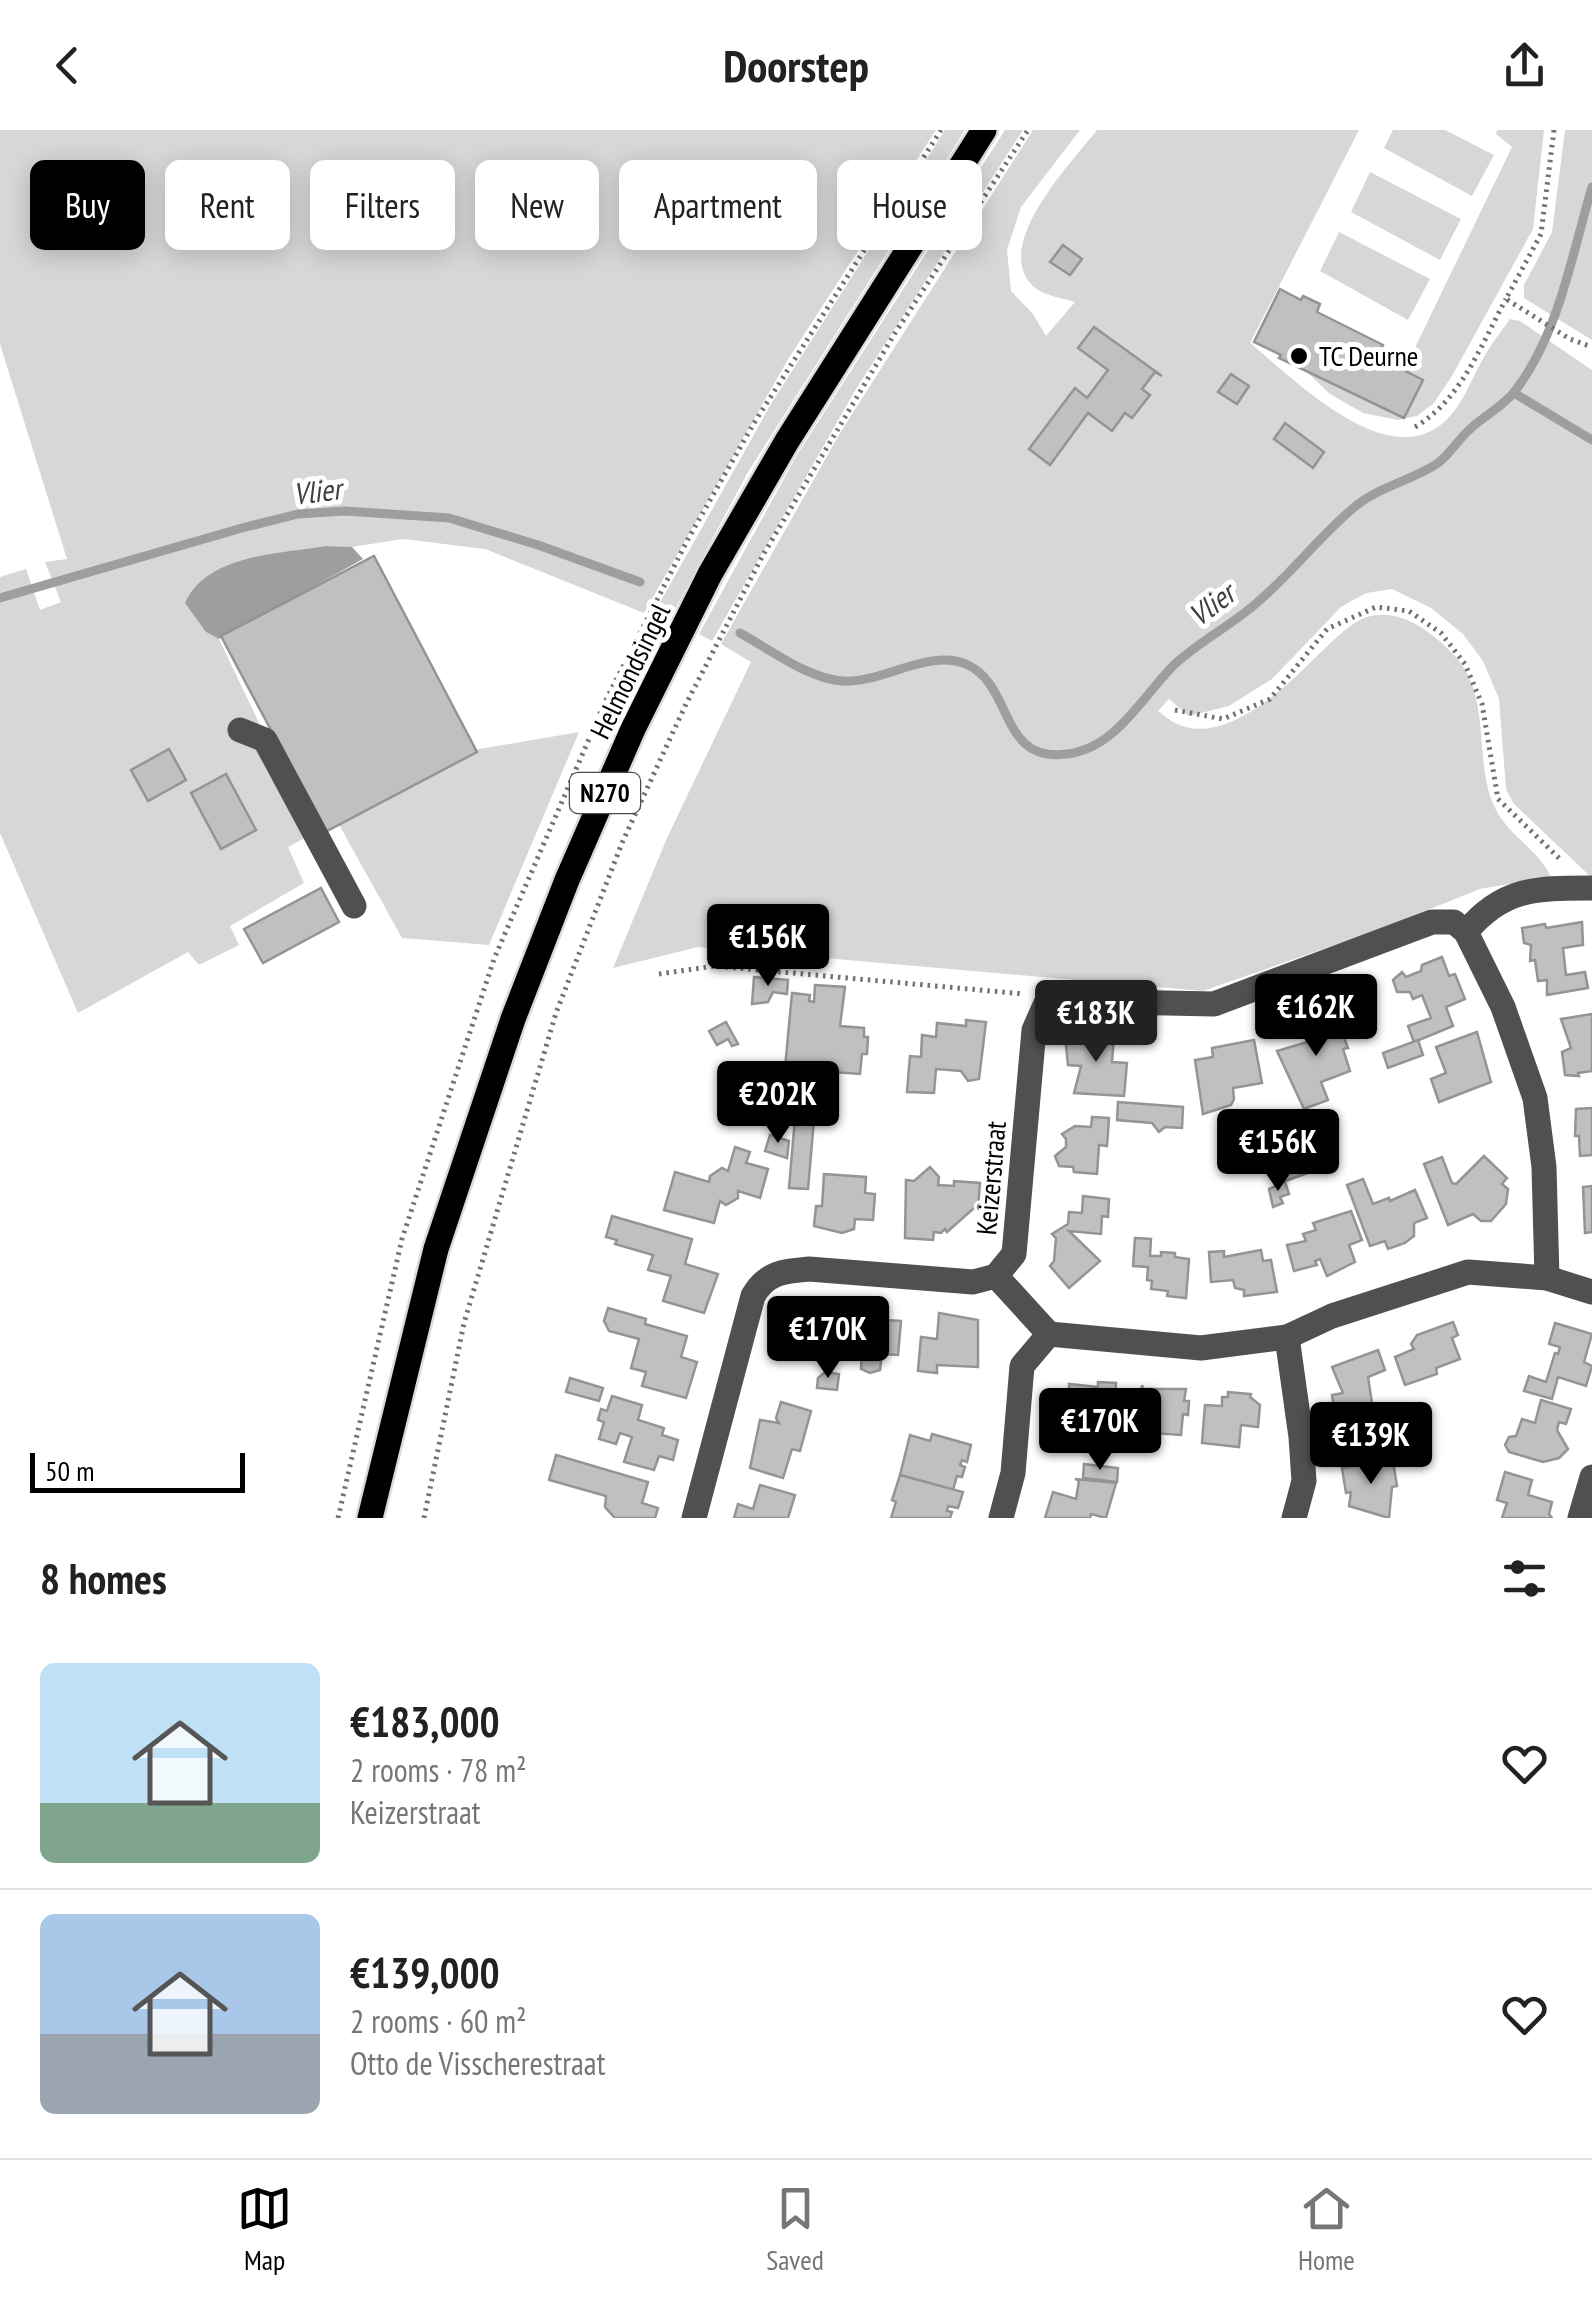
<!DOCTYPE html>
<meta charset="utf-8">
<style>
body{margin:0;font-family:"PT Sans Narrow",sans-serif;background:#f6f6f6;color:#222;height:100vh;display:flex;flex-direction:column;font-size:38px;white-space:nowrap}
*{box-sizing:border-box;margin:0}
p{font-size:32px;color:#767676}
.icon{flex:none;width:55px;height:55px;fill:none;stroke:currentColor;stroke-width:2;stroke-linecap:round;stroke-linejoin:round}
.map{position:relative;height:1388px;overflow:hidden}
.sheet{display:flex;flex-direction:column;background:#fff;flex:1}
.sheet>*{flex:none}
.guide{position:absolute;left:30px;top:30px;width:1000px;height:90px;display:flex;gap:20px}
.scale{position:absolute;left:30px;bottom:25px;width:215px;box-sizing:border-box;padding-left:10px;border:5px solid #000;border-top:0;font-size:28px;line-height:35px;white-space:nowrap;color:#000;-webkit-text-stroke:8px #fff;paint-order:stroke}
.price{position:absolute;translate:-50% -85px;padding:0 22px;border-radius:10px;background:#000;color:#fff;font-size:32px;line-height:65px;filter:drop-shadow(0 2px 5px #0008)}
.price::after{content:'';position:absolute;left:50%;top:60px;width:30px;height:22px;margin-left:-15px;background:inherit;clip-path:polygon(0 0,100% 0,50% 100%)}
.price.on{background:#222;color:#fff}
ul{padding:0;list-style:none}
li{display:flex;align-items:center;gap:30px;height:250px;padding:0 40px}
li+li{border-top:2px solid #e0e0e0}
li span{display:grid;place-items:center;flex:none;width:280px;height:200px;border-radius:15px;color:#555}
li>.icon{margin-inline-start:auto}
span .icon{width:120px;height:120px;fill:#fffc;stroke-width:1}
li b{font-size:42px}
h2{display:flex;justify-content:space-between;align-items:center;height:120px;padding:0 40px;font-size:42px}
.tag{padding:0 35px;border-radius:15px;background:#fff;box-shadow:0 5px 25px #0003;font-size:35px;line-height:90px}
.tag.on{background:#000;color:#fff}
header{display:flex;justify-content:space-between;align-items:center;height:130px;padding:0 40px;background:#fff;font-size:45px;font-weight:600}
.tab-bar{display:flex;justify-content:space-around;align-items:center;height:140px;border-top:2px solid #e0e0e0;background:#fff;font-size:28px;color:#767676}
.tab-bar a{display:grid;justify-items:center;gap:5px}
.tab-bar .on{color:#000}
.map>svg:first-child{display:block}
.green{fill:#d7d7d7}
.water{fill:#9e9e9e}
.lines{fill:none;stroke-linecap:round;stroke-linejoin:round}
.stream{stroke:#9e9e9e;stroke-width:9}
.building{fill:#c0c0c0;stroke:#949494;stroke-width:2.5}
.major-casing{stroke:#dbdbdb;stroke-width:30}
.path{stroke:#727272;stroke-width:5;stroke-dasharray:2.5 5;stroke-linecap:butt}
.minor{stroke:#505050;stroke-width:25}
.major{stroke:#000;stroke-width:25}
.poi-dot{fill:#000;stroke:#fff;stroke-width:4}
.labels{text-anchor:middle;stroke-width:10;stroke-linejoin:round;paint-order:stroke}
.shield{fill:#fff;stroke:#4c4c4c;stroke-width:2.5}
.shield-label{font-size:25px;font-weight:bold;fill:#000}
.poi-label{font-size:28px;fill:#000;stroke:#fff;text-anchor:start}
.street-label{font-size:28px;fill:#000;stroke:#fff}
.water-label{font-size:30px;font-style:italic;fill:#3f3f3f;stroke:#fff}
</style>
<header><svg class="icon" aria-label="back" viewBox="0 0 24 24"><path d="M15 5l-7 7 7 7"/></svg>Doorstep<svg class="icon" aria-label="share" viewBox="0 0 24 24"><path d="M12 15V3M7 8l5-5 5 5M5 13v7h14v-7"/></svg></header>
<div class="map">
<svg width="1592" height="1388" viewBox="0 0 1592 1388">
<rect width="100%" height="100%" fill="#fff"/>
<g class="green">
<path d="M0 0H936L787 231 644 483 485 419 403 409 352 417 326 416 206 502 219 509 312 704 288 717 304 753 230 796 239 815 199 835 188 822 78 883 0 703V447L26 439 40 480 61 472 45 432 67 429 0 214Z"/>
<path d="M945 0H965L748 342 667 494 652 487 771 274Z"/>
<path d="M1005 0H1023L856 259 712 511 699 504 797 325Z"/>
<path d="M1033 0H1080L1021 77 1007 120 1011 161 1033 184 1046 206 1075 172C1062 168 1041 165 1032 155 992 114 1073 31 1097 0H1359L1250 213C1292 247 1385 343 1443 293 1463 276 1471 249 1484 227 1491 214 1501 202 1510 189L1520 191 1592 240V748L1514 674 1506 659 1499 569 1483 531 1463 504 1431 478 1392 459 1366 463 1341 477 1272 549 1229 576 1189 586 1169 569 1158 581C1164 585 1170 591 1177 594 1226 616 1288 555 1319 524 1333 511 1349 493 1367 487 1400 477 1432 502 1453 524 1493 565 1473 629 1494 676 1507 705 1538 719 1551 747L1480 759 1383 798 1203 861 698 817 613 838 667 708 751 532 721 514 840 303Z"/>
<path d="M1393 0H1445L1494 25 1472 66 1384 18Z"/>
<path d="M1497 0H1544L1533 99 1452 246 1433 274 1417 286 1398 290 1363 283 1330 264 1307 242 1404 287 1423 250 1399 238 1409 230 1512 17 1496 4Z"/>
<path d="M1565 0H1592V210L1524 168V155L1552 102Z"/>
<path d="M1370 42 1461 89 1440 130 1351 82Z"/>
<path d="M1339 102 1430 149 1408 190 1320 141Z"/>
<path d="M579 602 489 815 402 808 337 691 462 622Z"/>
</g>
<path class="water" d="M326 416 352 417 363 429 219 509 206 502 185 473C207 424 280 424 326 416Z"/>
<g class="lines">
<g class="stream">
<path d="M1514 263 1592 310"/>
<path d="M0 468 242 398 298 384 345 381 449 388 538 415 640 452"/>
<path d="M740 503C771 520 807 548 842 551 882 554 930 517 968 535 1014 557 999 633 1067 624 1117 618 1143 565 1175 534 1201 510 1234 494 1260 470 1294 441 1322 403 1357 375 1381 356 1413 350 1438 333 1449 325 1458 310 1469 300 1483 286 1503 277 1515 261 1559 204 1572 124 1592 57"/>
</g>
</g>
<g class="building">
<path d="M1063 115 1082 129 1070 145 1050 132Z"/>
<path d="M1280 159 1301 170 1303 166 1320 174 1317 182 1383 215 1378 227 1423 250 1404 288 1279 228 1281 225 1254 212Z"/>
<path d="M1094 197 1162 246 1155 242 1142 259 1150 265 1132 288 1125 283 1112 301 1088 283 1050 335 1029 319 1075 258 1087 268 1108 240 1078 218Z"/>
<path d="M1231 244 1249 256 1237 274 1218 262Z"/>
<path d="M1285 293 1324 322 1313 338 1274 309Z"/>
<path d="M374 426 477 622 325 702 221 506Z"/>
<path d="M169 619 186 650 148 671 131 640Z"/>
<path d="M226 644 256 700 221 719 191 663Z"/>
<path d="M321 758 339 792 263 833 244 799Z"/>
<path d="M1582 792 1583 815 1563 818 1566 845 1585 842 1588 858 1547 865V850L1538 851 1535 830 1530 831 1531 815 1524 813 1522 798 1545 794 1546 798Z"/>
<path d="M1442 827 1449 846 1455 844 1465 869 1446 877 1453 896 1414 912 1408 896 1431 888 1422 865 1413 869 1410 862H1397L1393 850 1402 842 1406 847 1421 841 1422 835Z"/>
<path d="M754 847 788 850 787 864 773 862 768 872 752 874Z"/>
<path d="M815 855 845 857 840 896 864 898V907H868L867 924H862L860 944 833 942 823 951V957L812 940 785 938 792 863 810 865 809 871 814 872Z"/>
<path d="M1334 880 1348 918 1343 919 1350 941 1321 952 1328 970 1304 979 1277 921 1314 910 1305 885 1316 881 1318 886Z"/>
<path d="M1592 884V941L1578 943 1579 946 1565 945 1562 922 1571 918 1561 889Z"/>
<path d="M966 890 986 892 979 949 968 951 961 941 936 939 934 963 907 962 910 926 921 927 922 905 936 907 937 893 966 896Z"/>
<path d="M726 892 738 914 732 916 728 909 717 915 709 901Z"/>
<path d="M1071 902 1114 906 1112 932 1127 933 1124 966 1074 963 1081 936 1068 935 1066 916Z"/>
<path d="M1477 902 1491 952 1439 972 1431 949 1446 943 1436 917Z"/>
<path d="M1254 910 1262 953 1233 958 1234 969 1231 975 1203 984 1195 930 1213 927 1212 918Z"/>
<path d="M1418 910 1423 925 1388 938 1383 923Z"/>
<path d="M1118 972 1183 977 1182 998 1165 997 1159 1002 1152 993 1117 990Z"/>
<path d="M1592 978V1025L1580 1026 1579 1006H1575L1576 979Z"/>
<path d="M1092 987 1109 988 1107 1016 1099 1015 1097 1044 1074 1042 1073 1037 1059 1036 1055 1026 1066 1017V1009L1062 1004 1075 996 1091 997Z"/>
<path d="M795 988 814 990 808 1059 789 1058Z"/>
<path d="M770 1005 789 1011 787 1028 765 1021Z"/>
<path d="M735 1017 750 1022 746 1033 768 1039 760 1068 738 1061V1068L726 1075 720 1071 714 1093 664 1080 675 1042 709 1052 710 1046 722 1038 728 1041Z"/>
<path d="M1310 1026 1316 1040 1280 1053 1277 1032Z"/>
<path d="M1484 1026 1507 1048 1502 1054 1508 1059 1506 1074 1491 1091H1481L1473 1084 1448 1095 1424 1034 1442 1027 1452 1053 1456 1054Z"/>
<path d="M930 1037 939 1047 938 1055 954 1056V1051L980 1053 978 1079 974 1078 947 1102 945 1099 941 1103 934 1102 933 1110 905 1108 906 1050 914 1051Z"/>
<path d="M824 1044 866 1047 865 1063 875 1064 873 1090 855 1089 854 1099 842 1103 814 1096 816 1076H822Z"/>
<path d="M1363 1049 1373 1074 1389 1068 1390 1071 1415 1060 1427 1088 1414 1093V1106L1405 1113 1388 1119 1385 1111 1370 1116 1347 1055Z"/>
<path d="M1285 1052 1289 1064 1280 1067 1283 1073 1273 1077 1269 1059Z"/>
<path d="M1592 1056V1102L1585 1103 1583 1057Z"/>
<path d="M1083 1066 1109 1069 1108 1087 1102 1086 1101 1104 1069 1101 1100 1131 1069 1158 1050 1136 1054 1131 1056 1108 1052 1104 1068 1094 1069 1082 1082 1083Z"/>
<path d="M1351 1081 1362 1110 1349 1115 1355 1132 1327 1146 1320 1129 1315 1131 1317 1135 1294 1141 1287 1115 1306 1111 1303 1104 1316 1100 1313 1093Z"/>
<path d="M612 1086 692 1109 685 1134 718 1144 704 1183 663 1171 671 1146 648 1140 653 1125 615 1114 617 1110 606 1107Z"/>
<path d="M1135 1108 1151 1109 1150 1126H1161V1122L1175 1123V1127L1189 1129 1186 1168 1167 1166 1168 1161 1151 1159 1152 1151 1147 1150 1148 1137 1133 1136Z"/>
<path d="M1261 1120 1263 1131 1271 1130 1277 1162 1244 1166V1160L1235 1158 1233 1150 1211 1152 1209 1122 1224 1121V1127Z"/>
<path d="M876 1174 879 1179H886L884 1190 901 1191 898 1225 882 1224 880 1240 870 1243 861 1239 862 1222 842 1221 843 1208 845 1186 865 1188 866 1177 872 1178Z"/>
<path d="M806 1175 825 1176V1185L841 1186 838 1223 797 1220V1227L769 1224 771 1207H779L780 1188 800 1190V1185H805Z"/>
<path d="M608 1178 646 1189 645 1194 687 1206 681 1227 697 1232 686 1268 642 1256 646 1242 631 1238 639 1209 609 1201 604 1191Z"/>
<path d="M939 1183 978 1190V1237L937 1235V1243L918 1241 921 1207 937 1209Z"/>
<path d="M1453 1192 1458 1205 1452 1208 1460 1229 1436 1238 1437 1244 1405 1255 1395 1227 1414 1219 1411 1214 1417 1205Z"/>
<path d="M1555 1193 1592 1204 1584 1232 1592 1236 1586 1256 1558 1247 1552 1269 1524 1261 1529 1246 1546 1252 1555 1223 1558 1224 1560 1217 1549 1214Z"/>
<path d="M1378 1220 1385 1240 1368 1247 1375 1293 1391 1291 1394 1314 1359 1318 1356 1297 1337 1300 1332 1265 1343 1263 1332 1237Z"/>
<path d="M825 1242 839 1244 837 1260 817 1258 818 1248Z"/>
<path d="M570 1248 603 1258 599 1271 566 1262Z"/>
<path d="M1098 1252 1116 1253 1115 1266 1128 1267 1125 1299 1070 1294 1069 1254 1098 1257Z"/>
<path d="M1142 1255 1143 1259H1186L1184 1271H1189L1188 1285 1183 1284 1181 1305 1139 1302V1313L1124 1312 1127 1277 1140 1278Z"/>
<path d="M1228 1262 1251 1264 1250 1267 1260 1275 1258 1297 1241 1295 1239 1317 1202 1313 1205 1275 1222 1276V1267H1228Z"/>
<path d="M612 1266 642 1275 638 1290 664 1298 662 1305 678 1310 673 1330 659 1326 654 1340 624 1332 632 1307 620 1303 616 1314 599 1309 604 1292 598 1290 601 1279 607 1281Z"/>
<path d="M1541 1270 1571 1279 1566 1294 1559 1292 1557 1300 1568 1319 1559 1328 1543 1332 1509 1322 1505 1315 1509 1307 1516 1306 1522 1289 1535 1293Z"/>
<path d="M781 1272 811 1281 800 1321 792 1319 783 1348 750 1338 760 1290 779 1293 776 1288Z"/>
<path d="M1417 1287 1427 1314 1407 1316 1404 1289Z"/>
<path d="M932 1304 971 1315 967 1332 962 1330 960 1335 965 1337 962 1347 957 1346 953 1360 900 1345 910 1305 930 1311Z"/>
<path d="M556 1325 648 1352 642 1373 658 1378 655 1388H615L605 1377 606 1366 549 1350Z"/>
<path d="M1393 1331 1397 1356 1392 1357 1389 1388 1349 1376 1351 1362 1346 1363 1342 1338Z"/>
<path d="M1084 1334 1118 1338 1117 1352 1083 1348Z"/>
<path d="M1505 1342 1532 1350 1528 1365 1552 1372 1549 1384 1552 1388H1502L1507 1373 1497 1370Z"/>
<path d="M900 1345 963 1362 958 1378 948 1376 947 1381 952 1382 950 1388H891L896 1372 892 1370Z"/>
<path d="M1075 1349 1116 1353 1106 1388 1091 1384 1090 1388H1045L1053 1362 1076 1369 1079 1351Z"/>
<path d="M760 1355 795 1365 788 1388H734L738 1374 753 1379Z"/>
</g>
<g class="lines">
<defs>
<path id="major" d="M370 1388 436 1119 513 889 567 750 633 599 710 444 787 311 984 0"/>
</defs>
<use href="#major" class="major-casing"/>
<g class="path">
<path d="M1554 0 1541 104 1506 169 1570 209 1592 217"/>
<path d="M1415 297C1461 270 1481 215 1506 169"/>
<path d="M1175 580 1223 589 1270 569 1327 499 1376 477 1409 481 1441 503 1465 534 1482 574 1498 669 1562 731"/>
<path d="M659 844 715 836 1024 864"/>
<path d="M338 1388 402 1109 494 829 605 572 688 409 754 293 941 0"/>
<path d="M424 1388 464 1193 556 883 622 713 686 574 763 425 895 203 1028 0"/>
</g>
<g class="minor">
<path d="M240 600 265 610 354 776"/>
<path d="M1466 802C1503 757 1538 758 1592 758"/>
<path d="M1049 1204 996 1146 1014 1124 1034 900 1046 873 1062 865 1119 872 1214 874 1432 792H1454L1466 802 1503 877 1535 968 1544 1037 1547 1148"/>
<path d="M1287 1207 1301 1307 1304 1351 1294 1388"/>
<path d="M694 1388 753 1166C766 1143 783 1141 809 1139L973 1152 996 1146"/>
<path d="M1001 1388 1013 1343 1022 1236 1049 1204 1201 1218 1287 1207 1332 1186 1468 1142 1547 1148 1592 1162"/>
<path d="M1580 1388 1592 1347"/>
</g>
<use href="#major" class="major"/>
</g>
<circle class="poi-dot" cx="1299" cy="226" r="10"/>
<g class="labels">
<rect class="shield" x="570" y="643" width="70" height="40" rx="8"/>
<g class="shield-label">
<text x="605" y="672">N270</text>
</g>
<g class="poi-label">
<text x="1319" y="236">TC Deurne</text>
</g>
<g class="street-label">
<text transform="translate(630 541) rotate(-64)" y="10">Helmondsingel</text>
<text transform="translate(991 1048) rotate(-85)" y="10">Keizerstraat</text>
</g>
<g class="water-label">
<text transform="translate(317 362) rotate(-7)" y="10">Vlier</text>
<text transform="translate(1212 475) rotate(-37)" y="10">Vlier</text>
</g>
</g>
</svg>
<div class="scale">50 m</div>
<b class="price" style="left:768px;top:859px">€156K</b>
<b class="price" style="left:1316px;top:929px">€162K</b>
<b class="price on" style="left:1096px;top:935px">€183K</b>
<b class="price" style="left:778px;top:1016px">€202K</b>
<b class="price" style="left:1278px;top:1064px">€156K</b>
<b class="price" style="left:828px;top:1251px">€170K</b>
<b class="price" style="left:1100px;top:1343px">€170K</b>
<b class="price" style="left:1371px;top:1357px">€139K</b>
<div class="guide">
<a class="tag on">Buy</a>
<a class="tag">Rent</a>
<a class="tag">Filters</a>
<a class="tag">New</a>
<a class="tag">Apartment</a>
<a class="tag">House</a>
</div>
</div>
<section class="sheet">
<h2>8 homes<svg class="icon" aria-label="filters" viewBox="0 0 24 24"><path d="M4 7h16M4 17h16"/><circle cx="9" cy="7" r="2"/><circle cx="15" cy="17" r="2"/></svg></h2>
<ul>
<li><span style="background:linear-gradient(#bfe0f5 70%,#7fa58c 0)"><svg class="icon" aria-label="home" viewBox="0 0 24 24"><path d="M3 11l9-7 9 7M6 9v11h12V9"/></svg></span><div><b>€183,000</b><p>2 rooms · 78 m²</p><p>Keizerstraat</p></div><svg class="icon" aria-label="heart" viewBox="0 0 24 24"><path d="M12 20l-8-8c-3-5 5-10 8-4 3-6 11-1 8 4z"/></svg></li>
<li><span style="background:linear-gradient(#a9c7e8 60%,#9aa5b1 0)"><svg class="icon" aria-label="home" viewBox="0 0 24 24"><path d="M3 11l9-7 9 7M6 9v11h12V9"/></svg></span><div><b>€139,000</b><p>2 rooms · 60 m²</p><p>Otto de Visscherestraat</p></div><svg class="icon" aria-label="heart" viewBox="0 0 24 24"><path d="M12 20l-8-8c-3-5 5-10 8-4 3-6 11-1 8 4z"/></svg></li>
</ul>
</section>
<nav class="tab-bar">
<a class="on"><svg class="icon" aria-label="map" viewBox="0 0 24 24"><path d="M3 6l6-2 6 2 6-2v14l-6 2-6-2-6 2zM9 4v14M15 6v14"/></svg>Map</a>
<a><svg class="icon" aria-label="saved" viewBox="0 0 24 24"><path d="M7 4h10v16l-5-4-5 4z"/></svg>Saved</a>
<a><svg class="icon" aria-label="home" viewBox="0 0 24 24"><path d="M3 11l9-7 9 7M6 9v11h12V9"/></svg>Home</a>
</nav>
